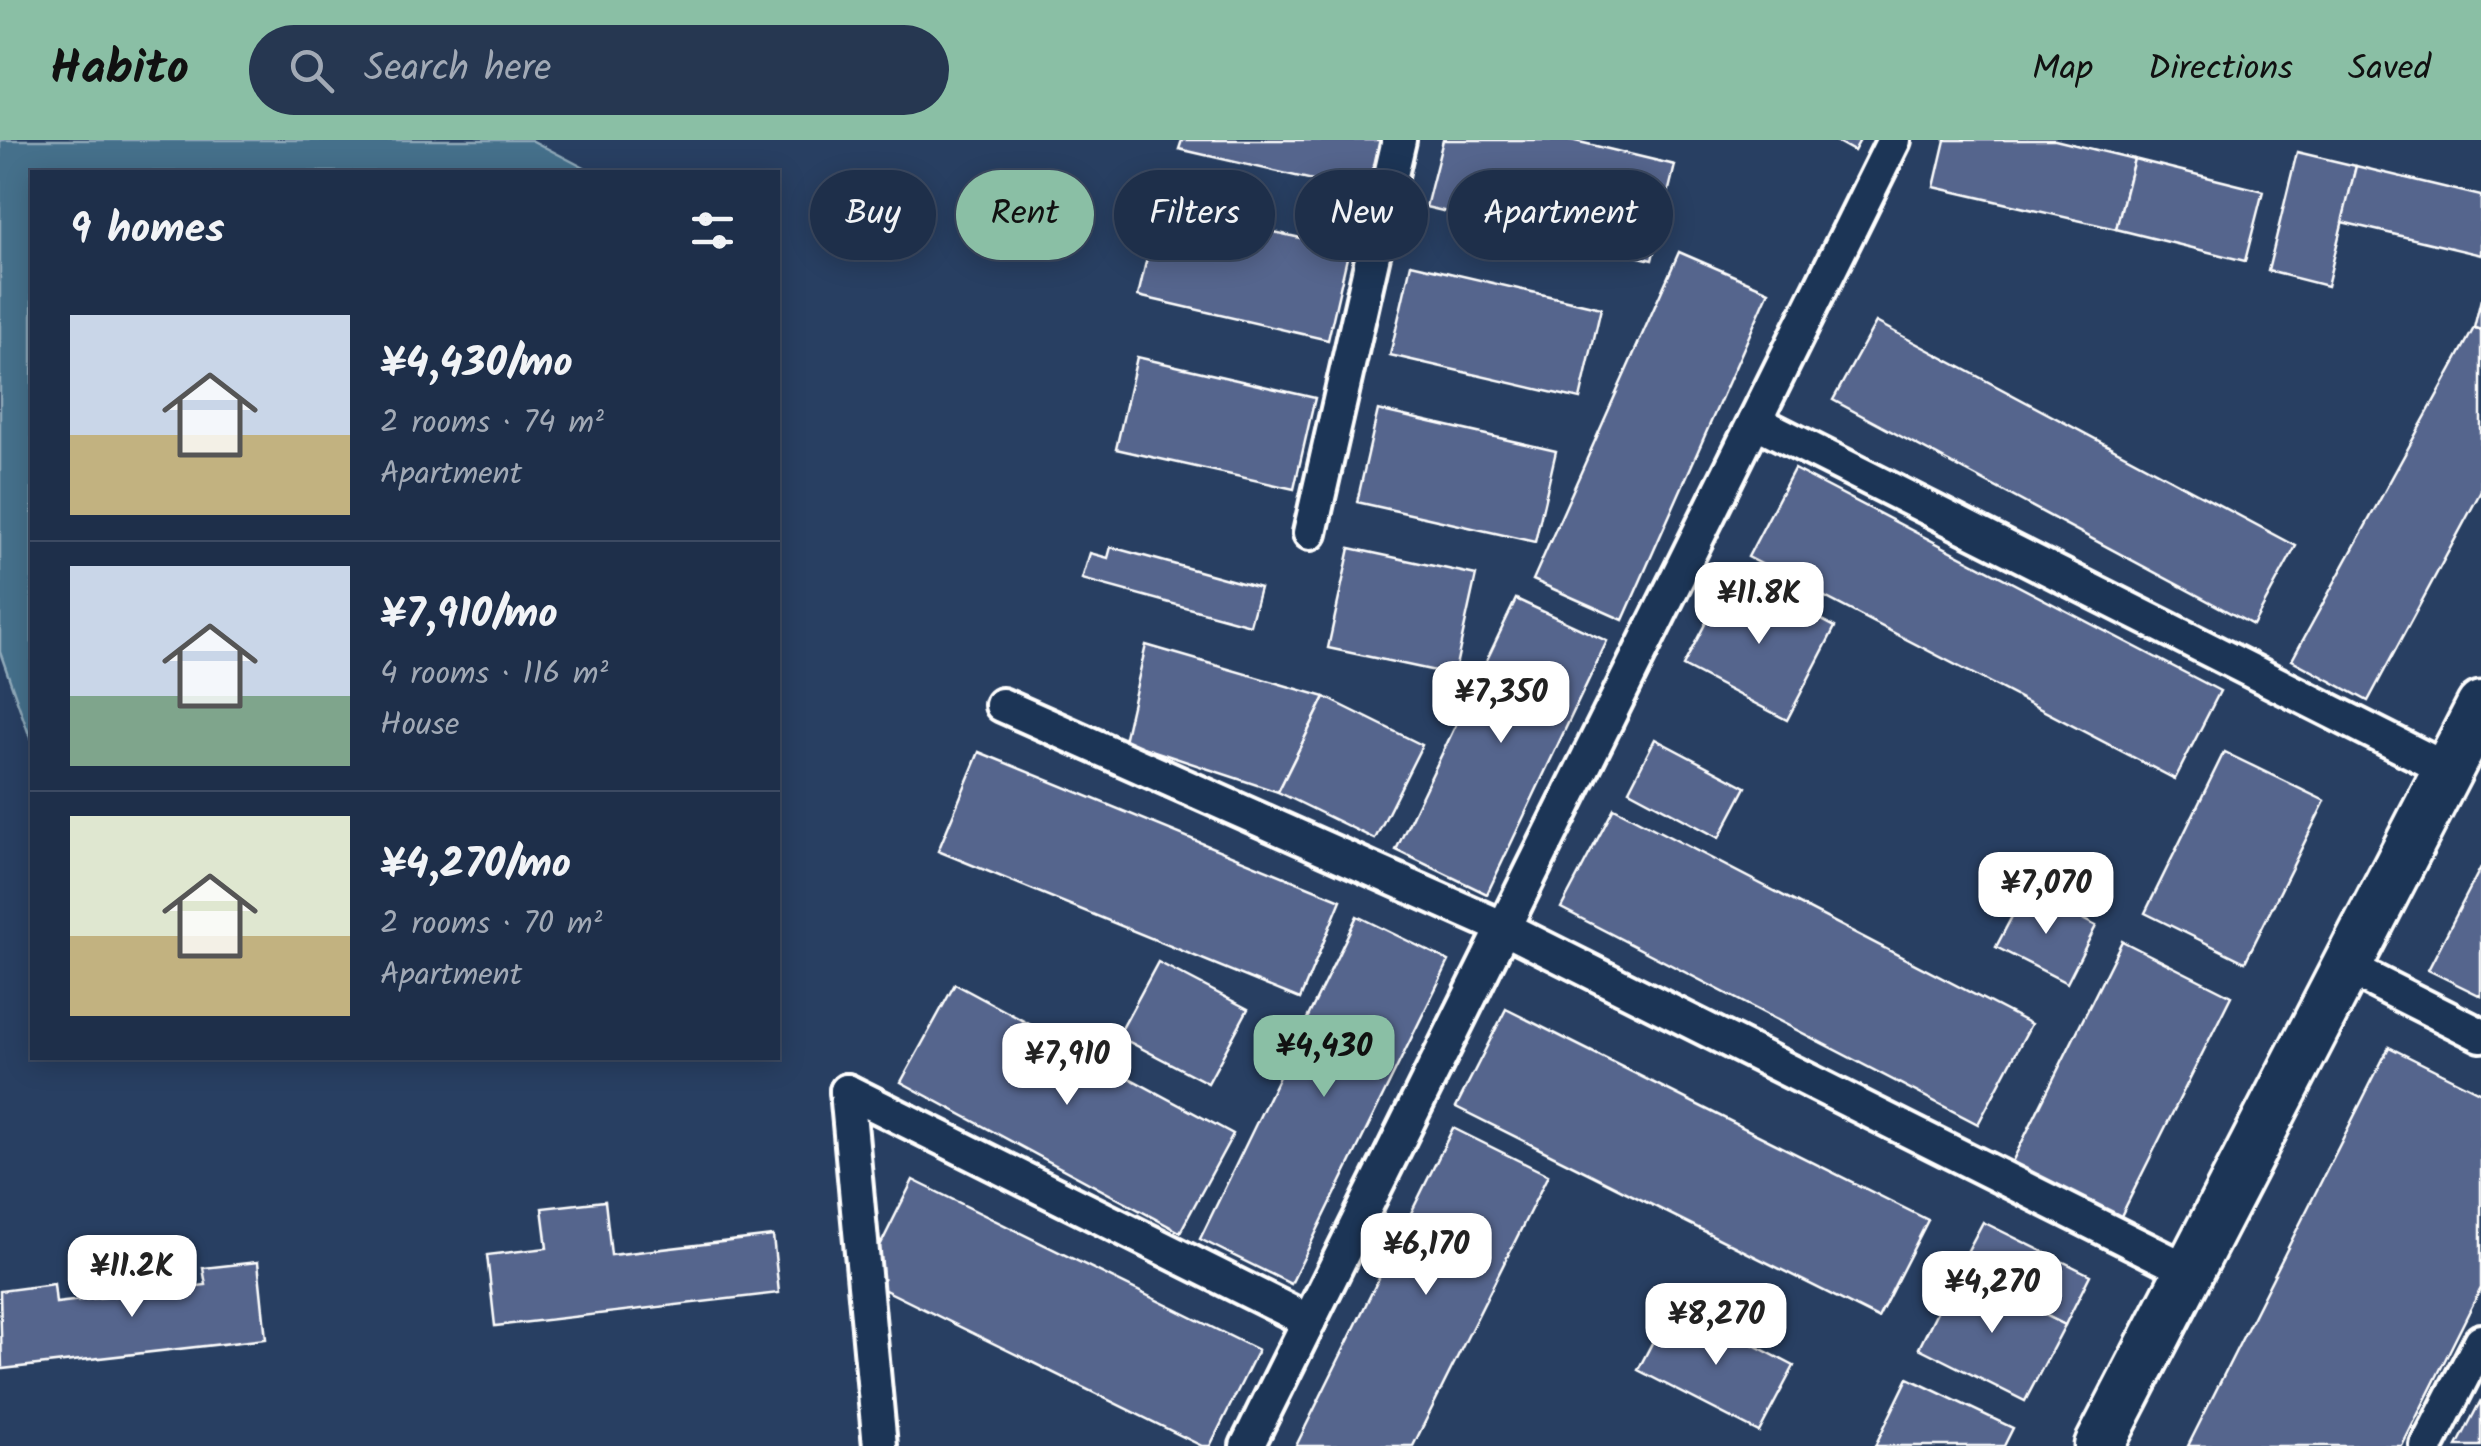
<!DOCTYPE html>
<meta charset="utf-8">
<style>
body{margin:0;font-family:Kalam,sans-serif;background:#263751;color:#f1f3f6;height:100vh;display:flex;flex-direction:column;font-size:38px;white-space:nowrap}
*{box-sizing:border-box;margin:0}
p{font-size:32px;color:#a1a9b5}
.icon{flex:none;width:55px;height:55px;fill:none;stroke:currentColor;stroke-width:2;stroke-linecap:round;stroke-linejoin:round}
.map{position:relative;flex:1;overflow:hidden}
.details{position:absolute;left:30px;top:30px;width:750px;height:890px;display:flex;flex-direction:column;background:#1e2f4a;border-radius:0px;box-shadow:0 5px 25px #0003,0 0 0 2px #3c4a62}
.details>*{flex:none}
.hud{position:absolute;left:810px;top:30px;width:950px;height:90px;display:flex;gap:20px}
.price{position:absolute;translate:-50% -85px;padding:0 22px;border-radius:20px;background:#fff;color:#222;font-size:32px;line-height:65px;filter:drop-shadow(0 2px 5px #0008)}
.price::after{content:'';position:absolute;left:50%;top:60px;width:30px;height:22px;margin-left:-15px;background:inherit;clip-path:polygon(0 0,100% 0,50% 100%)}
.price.on{background:#8abfa5;color:#111}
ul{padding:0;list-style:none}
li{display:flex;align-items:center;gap:30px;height:250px;padding:0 40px}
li+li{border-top:2px solid #3c4a62}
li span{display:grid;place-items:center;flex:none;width:280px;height:200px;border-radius:0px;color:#555}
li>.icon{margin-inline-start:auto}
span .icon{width:120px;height:120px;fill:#fffc;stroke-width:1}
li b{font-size:42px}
h2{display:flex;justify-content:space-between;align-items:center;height:120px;padding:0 40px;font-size:42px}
.chip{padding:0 35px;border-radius:45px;background:#1e2f4a;box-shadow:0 5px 25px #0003,0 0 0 2px #3c4a62;font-size:35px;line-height:90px}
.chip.on{background:#8abfa5;color:#111}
header{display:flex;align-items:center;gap:60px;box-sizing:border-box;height:140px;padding:0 50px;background:#8abfa5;color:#111}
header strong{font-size:48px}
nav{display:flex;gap:55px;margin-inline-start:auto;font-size:35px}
.search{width:700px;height:90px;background:#263751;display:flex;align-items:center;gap:25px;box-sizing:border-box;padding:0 35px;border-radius:55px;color:#a1a9b5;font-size:38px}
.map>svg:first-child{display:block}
.water{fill:#456f8b;stroke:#8fa9b9;stroke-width:2.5}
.building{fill:#55658d;stroke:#fff;stroke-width:2.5}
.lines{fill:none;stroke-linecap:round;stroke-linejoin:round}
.minor-casing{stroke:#fff;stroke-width:40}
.secondary-casing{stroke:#fff;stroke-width:55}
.minor{stroke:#1d3557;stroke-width:32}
.secondary{stroke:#1d3557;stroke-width:48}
</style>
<header>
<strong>Habito</strong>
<div class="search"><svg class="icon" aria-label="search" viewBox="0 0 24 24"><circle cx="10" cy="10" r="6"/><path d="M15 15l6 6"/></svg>Search here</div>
<nav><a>Map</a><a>Directions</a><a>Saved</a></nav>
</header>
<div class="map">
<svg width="2481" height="1306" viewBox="0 0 2481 1306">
<rect width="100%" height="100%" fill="#283f62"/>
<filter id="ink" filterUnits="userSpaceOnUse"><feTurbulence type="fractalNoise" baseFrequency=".01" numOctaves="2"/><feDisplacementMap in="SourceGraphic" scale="20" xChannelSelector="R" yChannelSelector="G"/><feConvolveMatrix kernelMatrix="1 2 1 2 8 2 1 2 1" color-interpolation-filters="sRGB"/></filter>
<g filter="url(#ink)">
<path class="water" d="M0 0H531L592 32H32V603L0 512Z"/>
<g class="building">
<path d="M1182 0H1382L1369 53 1179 9Z"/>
<path d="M1443 0H1571L1675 25 1652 120 1426 67Z"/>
<path d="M1834 0H1860L1854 11Z"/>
<path d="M1945 0H2055L2134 19 2116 89 1934 47Z"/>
<path d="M2297 12 2356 26 2327 146 2268 131Z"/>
<path d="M2134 19 2263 51 2245 121 2116 89Z"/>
<path d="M2356 26 2481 56V115L2342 82Z"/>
<path d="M1159 66 1349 109 1328 200 1138 156Z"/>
<path d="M1679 112 1769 151 1623 480 1533 440Z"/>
<path d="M1411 124 1601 168 1580 259 1390 215Z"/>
<path d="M2481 159V190L2474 188Z"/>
<path d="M1876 182 2296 406 2253 485 1833 260Z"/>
<path d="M2474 188 2481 190V351L2368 561 2292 520Z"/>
<path d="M1137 217 1315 258 1294 349 1116 309Z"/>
<path d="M1378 270 1556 311 1535 402 1357 362Z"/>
<path d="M1794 329 2220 551 2175 639 1748 417Z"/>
<path d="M1111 407 1260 448 1250 485 1082 439 1090 413 1108 418Z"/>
<path d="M1350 408 1476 435 1454 535 1328 508Z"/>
<path d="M1732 433 1835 487 1787 580 1683 526Z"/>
<path d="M1516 459 1607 501 1487 754 1396 710Z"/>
<path d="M1146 505 1325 557 1278 652 1124 601Z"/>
<path d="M1325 557 1422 605 1375 699 1278 652Z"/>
<path d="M1655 599 1746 647 1719 698 1629 650Z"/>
<path d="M979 612 1341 760 1300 859 938 711Z"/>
<path d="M2224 612 2325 661 2245 822 2145 773Z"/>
<path d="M1614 668 2031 884 1978 984 1561 768Z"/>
<path d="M2481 727V856L2428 830Z"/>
<path d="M2026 750 2096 786 2067 843 1996 807Z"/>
<path d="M1357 776 1449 821 1291 1144 1200 1099Z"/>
<path d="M2122 801 2231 856 2119 1080 2010 1026Z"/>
<path d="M1158 822 1248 869 1208 943 1118 896Z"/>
<path d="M955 844 1233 994 1180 1092 901 942Z"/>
<path d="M1506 869 1928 1080 1878 1178 1456 967Z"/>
<path d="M2389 907 2481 953V1148L2402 1306H2188Z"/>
<path d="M1453 988 1548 1035 1413 1306H1296Z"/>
<path d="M913 1040 1258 1210 1210 1306H1202L877 1146 876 1114Z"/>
<path d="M605 1061 611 1115 773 1096 779 1153 495 1186 487 1115 547 1108 542 1068Z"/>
<path d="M1983 1082 2090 1135 2065 1185 1957 1131Z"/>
<path d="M258 1122 266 1199 2 1229 0 1151 54 1144 56 1163 206 1145 203 1128Z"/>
<path d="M1957 1131 2065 1185 2025 1261 1919 1208Z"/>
<path d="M1673 1163 1794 1226 1759 1292 1638 1230Z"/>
<path d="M1908 1238 2013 1288 2004 1306H1875Z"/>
<path d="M2481 1260V1306H2457Z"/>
</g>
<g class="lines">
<defs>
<g id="minor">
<path d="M1755 281 2448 630"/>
<path d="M1310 393 1399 0"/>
<path d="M1002 565 1504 788 2189 1131"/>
<path d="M2346 827 2481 895"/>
<path d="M847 951 1309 1181"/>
<path d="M847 951 880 1306"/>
<path d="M1247 1306 1894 0"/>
<path d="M2427 1306 2481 1201"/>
</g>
<path id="secondary" d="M2099 1306 2481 566"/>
</defs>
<use href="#minor" class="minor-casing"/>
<use href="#secondary" class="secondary-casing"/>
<use href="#minor" class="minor"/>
<use href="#secondary" class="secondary"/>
</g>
</g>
</svg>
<b class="price" style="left:1759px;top:507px">¥11.8K</b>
<b class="price" style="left:1501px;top:606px">¥7,350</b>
<b class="price" style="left:2046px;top:797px">¥7,070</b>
<b class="price on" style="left:1324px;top:960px">¥4,430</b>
<b class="price" style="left:1067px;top:968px">¥7,910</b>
<b class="price" style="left:1426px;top:1158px">¥6,170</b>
<b class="price" style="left:132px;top:1180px">¥11.2K</b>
<b class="price" style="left:1992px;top:1196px">¥4,270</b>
<b class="price" style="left:1716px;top:1228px">¥8,270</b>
<div class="hud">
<a class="chip">Buy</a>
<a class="chip on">Rent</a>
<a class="chip">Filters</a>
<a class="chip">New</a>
<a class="chip">Apartment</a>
</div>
<section class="details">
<h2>9 homes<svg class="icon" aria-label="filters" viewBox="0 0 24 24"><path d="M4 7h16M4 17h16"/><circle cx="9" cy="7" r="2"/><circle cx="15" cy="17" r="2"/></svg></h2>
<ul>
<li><span style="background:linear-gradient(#c9d6e8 60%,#c2b280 0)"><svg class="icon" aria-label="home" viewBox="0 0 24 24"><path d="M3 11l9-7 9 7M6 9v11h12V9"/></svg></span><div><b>¥4,430/mo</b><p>2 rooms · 74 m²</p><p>Apartment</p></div></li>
<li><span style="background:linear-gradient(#c9d6e8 65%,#7fa58c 0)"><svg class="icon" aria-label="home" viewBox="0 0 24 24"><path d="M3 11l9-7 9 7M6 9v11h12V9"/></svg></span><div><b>¥7,910/mo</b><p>4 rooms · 116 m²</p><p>House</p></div></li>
<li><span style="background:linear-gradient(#dfe7d0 60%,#c2b280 0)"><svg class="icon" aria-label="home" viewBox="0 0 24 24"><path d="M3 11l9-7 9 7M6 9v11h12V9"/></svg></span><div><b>¥4,270/mo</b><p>2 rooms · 70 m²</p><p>Apartment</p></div></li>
</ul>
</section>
</div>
